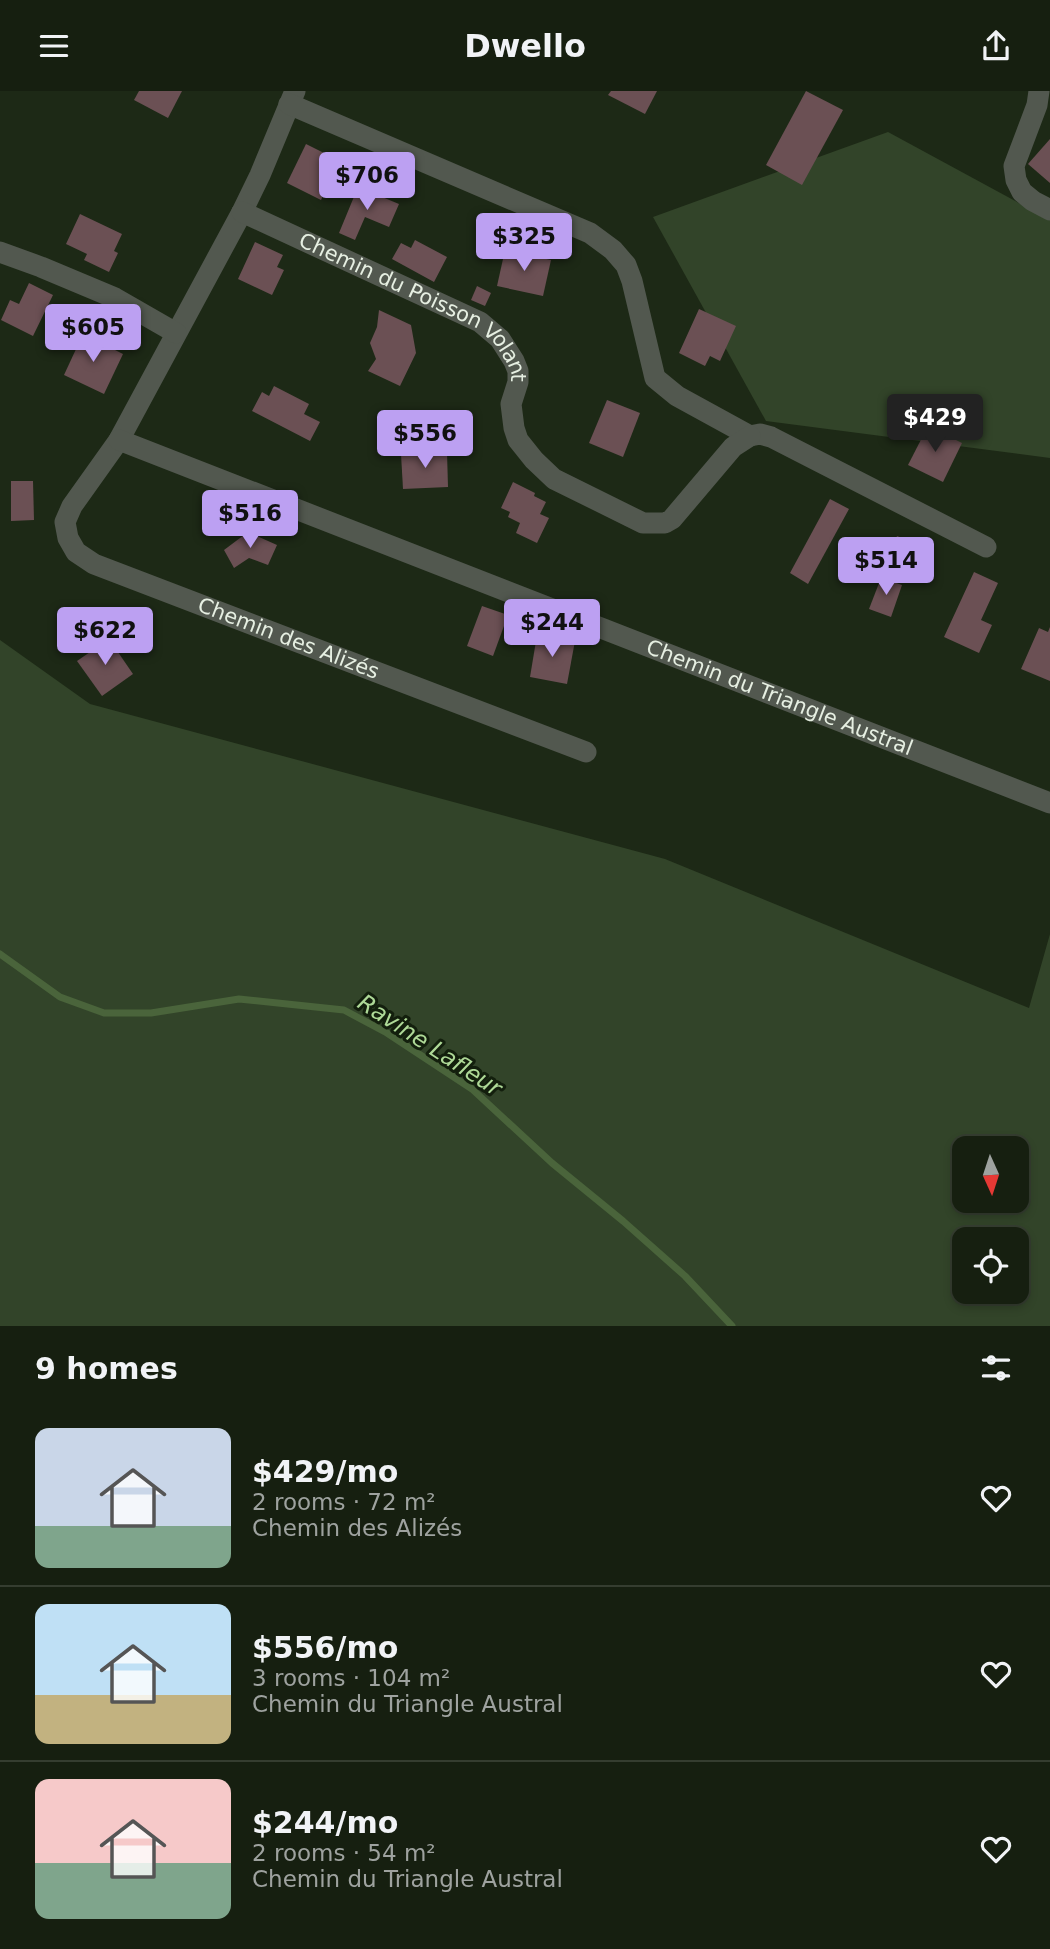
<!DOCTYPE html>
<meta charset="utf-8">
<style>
body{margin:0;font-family:"DejaVu Sans",sans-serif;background:#232c1e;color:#f1f3f6;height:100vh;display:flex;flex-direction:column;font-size:26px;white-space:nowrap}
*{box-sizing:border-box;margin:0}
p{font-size:23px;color:#9ea29f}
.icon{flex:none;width:38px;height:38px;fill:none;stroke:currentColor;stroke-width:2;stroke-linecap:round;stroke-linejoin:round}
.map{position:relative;height:1235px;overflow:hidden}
.drawer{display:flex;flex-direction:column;background:#161f10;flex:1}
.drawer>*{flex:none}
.needle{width:46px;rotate:177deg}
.controls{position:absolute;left:952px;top:1045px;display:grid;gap:14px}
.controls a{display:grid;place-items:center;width:77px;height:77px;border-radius:14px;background:#161f10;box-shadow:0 4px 10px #0003,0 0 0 2px #353d30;font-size:35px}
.price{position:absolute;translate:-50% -60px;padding:0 16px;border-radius:7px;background:#bca0f2;color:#111;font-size:23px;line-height:46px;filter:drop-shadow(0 2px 4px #0008)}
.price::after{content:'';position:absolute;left:50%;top:42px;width:21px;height:16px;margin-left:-10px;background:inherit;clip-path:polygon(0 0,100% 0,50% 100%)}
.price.on{background:#222;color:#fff}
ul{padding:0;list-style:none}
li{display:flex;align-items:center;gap:21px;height:175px;padding:0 35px}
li+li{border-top:2px solid #353d30}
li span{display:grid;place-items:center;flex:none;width:196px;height:140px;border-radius:14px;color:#555}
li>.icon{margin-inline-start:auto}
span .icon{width:84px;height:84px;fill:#fffc;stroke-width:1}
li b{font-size:30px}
h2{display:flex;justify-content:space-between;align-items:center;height:84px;padding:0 35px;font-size:30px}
header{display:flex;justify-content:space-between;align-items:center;height:91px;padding:0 35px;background:#161f10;font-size:32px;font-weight:800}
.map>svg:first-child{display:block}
.green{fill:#324429;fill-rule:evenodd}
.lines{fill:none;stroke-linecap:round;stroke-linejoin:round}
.stream{stroke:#4a643b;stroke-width:7}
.building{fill:#6b5054}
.street{stroke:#52584f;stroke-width:21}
.labels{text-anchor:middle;stroke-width:6;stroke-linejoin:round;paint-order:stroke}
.street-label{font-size:21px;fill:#e6efe2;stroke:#131f0d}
.water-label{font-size:23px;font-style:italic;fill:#aed997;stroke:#131f0d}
</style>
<header><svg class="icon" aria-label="menu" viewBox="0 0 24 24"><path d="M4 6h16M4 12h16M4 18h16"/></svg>Dwello<svg class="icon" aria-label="share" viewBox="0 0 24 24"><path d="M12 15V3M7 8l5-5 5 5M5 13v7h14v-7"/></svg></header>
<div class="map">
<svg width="1050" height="1235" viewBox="0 0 1050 1235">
<rect width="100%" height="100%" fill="#1d2916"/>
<g class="green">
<path d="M888 41 1050 129V367L766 330 653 126Z"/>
<path d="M0 549 90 613 665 768 1029 917 1050 843V1235H0ZM964 1057H1017V1110H964ZM964 1148H1017V1200H964Z"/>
</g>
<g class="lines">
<path class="stream" d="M0 863 60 906 104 922H151L239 908 344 919 387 942 472 998 552 1072 623 1130 685 1185 732 1235"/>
</g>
<g class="building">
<path d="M139 0H182L168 27 134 9Z"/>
<path d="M611 0H657L645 23 608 4Z"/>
<path d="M806 0 843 19 802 94 766 74Z"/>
<path d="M1050 48V92L1028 73Z"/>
<path d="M306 53 340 70 321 109 287 92Z"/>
<path d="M358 96 399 113 389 136 365 126 355 149 339 142Z"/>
<path d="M80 123 122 143 114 160 118 162 109 181 84 169 87 163 66 153Z"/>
<path d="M415 149 447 166 434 191 392 168 401 152 411 157Z"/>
<path d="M255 151 283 164 277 176 284 179 272 204 238 188Z"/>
<path d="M505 159 551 169 543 205 497 195Z"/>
<path d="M29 192 53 204 33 245 1 229 10 209 19 213Z"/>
<path d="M477 195 491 202 485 215 471 209Z"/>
<path d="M699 218 736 235 720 270 710 265 705 275 679 262Z"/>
<path d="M379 219 411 234 416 262 400 295 368 280 376 268 370 252 377 236Z"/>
<path d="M83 243 123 263 104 303 64 284Z"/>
<path d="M274 295 309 313 304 323 320 331 310 350 252 320 262 301 269 305Z"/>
<path d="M607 309 640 322 623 366 589 352Z"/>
<path d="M928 335 962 352 943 391 908 374Z"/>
<path d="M447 361 448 396 403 398 401 363Z"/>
<path d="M11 390H33L34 429 11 430Z"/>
<path d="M513 391 535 402 534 405 546 411 540 423 549 427 537 452 516 442 520 432 508 426 510 421 501 417Z"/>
<path d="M830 408 849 418 808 493 790 482Z"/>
<path d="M248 441 277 454 268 474 249 467 234 477 224 459Z"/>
<path d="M897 445 918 453 907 484 886 476Z"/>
<path d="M974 481 998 492 981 529 992 534 979 562 944 546Z"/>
<path d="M881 487 902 494 891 526 869 518Z"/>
<path d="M482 515 508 524 493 565 467 555Z"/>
<path d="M1050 536V590L1021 578 1039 537 1048 541Z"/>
<path d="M537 544 575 550 567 593 530 586Z"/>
<path d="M109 548 133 583 102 605 77 570Z"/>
</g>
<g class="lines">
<g class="street">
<path id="s1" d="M295 0 260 84 242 121 119 349 72 415 65 431 68 447 76 461 94 473 586 661"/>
<path d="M1039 0 1037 14 1014 75 1016 89 1022 101 1033 110 1050 119"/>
<path d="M289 13 590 142 613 159 626 174 632 190 655 287 677 305 750 345 760 343 771 346 986 456"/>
<path id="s2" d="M242 121 480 231 500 248 514 270 518 280V291L511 313 514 337 518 349 534 369 554 388 643 432H665L672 428 733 356 750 345"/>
<path d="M0 161 41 176 115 207 176 242"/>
<path id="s3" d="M119 349 1050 712"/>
</g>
</g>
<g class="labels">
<g class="street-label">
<text dy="7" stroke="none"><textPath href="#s2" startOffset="200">Chemin du Poisson Volant</textPath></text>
<text dy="7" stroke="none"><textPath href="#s1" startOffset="752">Chemin des Alizés</textPath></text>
<text dy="7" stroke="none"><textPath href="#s3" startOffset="709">Chemin du Triangle Austral</textPath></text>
</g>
<g class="water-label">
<text transform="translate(430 954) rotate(33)" y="8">Ravine Lafleur</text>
</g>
</g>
</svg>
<div class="controls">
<a><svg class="needle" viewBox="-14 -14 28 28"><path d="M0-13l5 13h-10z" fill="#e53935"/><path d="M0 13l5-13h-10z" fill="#9ea29f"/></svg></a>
<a><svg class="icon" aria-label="locate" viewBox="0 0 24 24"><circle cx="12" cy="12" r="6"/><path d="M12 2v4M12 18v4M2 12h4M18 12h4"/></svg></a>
</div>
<b class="price" style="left:367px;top:121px">$706</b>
<b class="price" style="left:524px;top:182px">$325</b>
<b class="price" style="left:93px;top:273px">$605</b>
<b class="price on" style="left:935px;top:363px">$429</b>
<b class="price" style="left:425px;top:379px">$556</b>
<b class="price" style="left:250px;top:459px">$516</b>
<b class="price" style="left:886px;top:506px">$514</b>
<b class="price" style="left:552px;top:568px">$244</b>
<b class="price" style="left:105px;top:576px">$622</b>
</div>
<section class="drawer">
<h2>9 homes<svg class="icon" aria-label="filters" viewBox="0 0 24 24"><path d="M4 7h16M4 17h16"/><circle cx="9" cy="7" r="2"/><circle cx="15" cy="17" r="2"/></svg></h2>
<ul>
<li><span style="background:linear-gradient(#c9d6e8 70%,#7fa58c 0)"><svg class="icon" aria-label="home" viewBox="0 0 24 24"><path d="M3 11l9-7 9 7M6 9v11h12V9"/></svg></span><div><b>$429/mo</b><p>2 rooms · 72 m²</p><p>Chemin des Alizés</p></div><svg class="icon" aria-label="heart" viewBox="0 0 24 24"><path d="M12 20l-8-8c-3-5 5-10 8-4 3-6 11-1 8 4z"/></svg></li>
<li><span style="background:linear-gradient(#bfe0f5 65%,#c2b280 0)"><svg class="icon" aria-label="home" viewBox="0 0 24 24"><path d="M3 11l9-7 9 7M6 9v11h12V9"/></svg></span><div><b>$556/mo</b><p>3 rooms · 104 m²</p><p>Chemin du Triangle Austral</p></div><svg class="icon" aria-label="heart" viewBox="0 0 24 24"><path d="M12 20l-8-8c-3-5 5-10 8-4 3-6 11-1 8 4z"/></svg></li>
<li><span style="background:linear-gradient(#f6c9c9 60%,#7fa58c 0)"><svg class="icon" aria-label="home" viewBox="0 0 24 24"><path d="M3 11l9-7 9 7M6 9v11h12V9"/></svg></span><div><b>$244/mo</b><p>2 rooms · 54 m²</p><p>Chemin du Triangle Austral</p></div><svg class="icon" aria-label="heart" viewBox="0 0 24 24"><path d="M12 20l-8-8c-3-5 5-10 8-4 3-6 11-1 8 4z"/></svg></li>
</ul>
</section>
